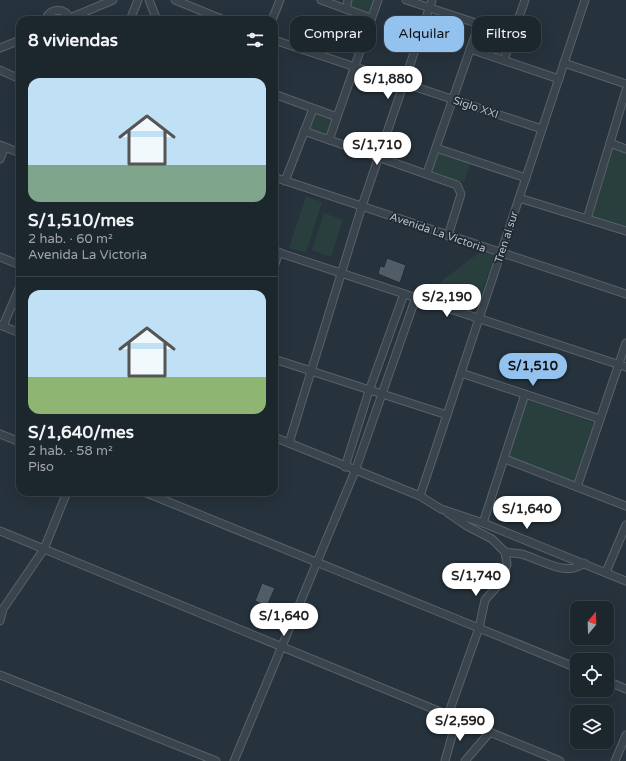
<!DOCTYPE html>
<html lang="es">
<meta charset="utf-8">
<style>
body{margin:0;font-family:"Varela Round",sans-serif;background:#252e35;color:#f1f3f6;height:100vh;display:flex;flex-direction:column;font-size:15px;white-space:nowrap}
*{box-sizing:border-box;margin:0}
p{font-size:13px;color:#a0a5aa}
.icon{flex:none;width:22px;height:22px;fill:none;stroke:currentColor;stroke-width:2;stroke-linecap:round;stroke-linejoin:round}
.map{position:relative;flex:1;overflow:hidden}
.drawer{position:absolute;left:16px;top:16px;width:262px;height:480px;display:flex;flex-direction:column;background:#1c262d;border-radius:12px;box-shadow:0 4px 16px #0002,0 0 0 1px #3a4349}
.drawer>*{flex:none}
.top-card{position:absolute;left:290px;top:16px;width:276px;height:36px;display:flex;gap:8px}
.needle{width:26px;rotate:19deg}
.controls{position:absolute;left:570px;top:601px;display:grid;gap:8px}
.controls a{display:grid;place-items:center;width:44px;height:44px;border-radius:8px;background:#1c262d;box-shadow:0 4px 16px #0002,0 0 0 1px #3a4349;font-size:20px}
.price{position:absolute;translate:-50% -34px;padding:0 9px;border-radius:14px;background:#fff;color:#222;font-size:13px;line-height:26px;filter:drop-shadow(0 1px 2px #0008)}
.price::after{content:'';position:absolute;left:50%;top:24px;width:12px;height:9px;margin-left:-6px;background:inherit;clip-path:polygon(0 0,100% 0,50% 100%)}
.price.on{background:#94c2ef;color:#111}
ul{padding:0;list-style:none}
li{display:grid;align-content:center;gap:8px;height:212px;padding:0 12px}
li+li{border-top:1px solid #3a4349}
li span{display:grid;place-items:center;height:124px;border-radius:12px;color:#555}
li>.icon{margin-inline-start:auto}
span .icon{width:72px;height:72px;fill:#fffc;stroke-width:1}
li b{font-size:17px}
h2{display:flex;justify-content:space-between;align-items:center;height:48px;padding:0 12px;font-size:17px}
.tag{padding:0 14px;border-radius:12px;background:#1c262d;box-shadow:0 4px 16px #0002,0 0 0 1px #3a4349;font-size:14px;line-height:36px}
.tag.on{background:#94c2ef;color:#111}
.map>svg:first-child{display:block}
.green{fill:#293f3e}
.building{fill:#505d67;stroke:#212b34}
.lines{fill:none;stroke-linecap:round;stroke-linejoin:round}
.street-casing{stroke:#58626b;stroke-width:9}
.street{stroke:#3a444d;stroke-width:7}
.labels{text-anchor:middle;stroke-width:3.5;stroke-linejoin:round;paint-order:stroke}
.street-label{font-size:11px;fill:#b6bfc8;stroke:#1f2932}
</style>
<div class="map">
<svg width="626" height="761" viewBox="0 0 626 761">
<rect width="100%" height="100%" fill="#26323c"/>
<g class="green">
<path d="M352 0H376L370 14 350 7Z"/>
<path d="M481 28 509 38 502 57 474 48Z"/>
<path d="M314 112 334 118 328 138 308 131Z"/>
<path d="M613 148 626 152V228L592 218Z"/>
<path d="M437 151 471 162 464 182 431 171Z"/>
<path d="M306 196 322 202 306 253 289 248Z"/>
<path d="M324 213 343 220 331 257 312 250Z"/>
<path d="M481 251 495 256 475 310 426 293Z"/>
<path d="M527 400 595 423 574 483 508 457Z"/>
</g>
<g class="building">
<path d="M387 258 406 265 400 283 378 274 380 266 384 267Z"/>
<path d="M262 583 275 588 267 606 255 601Z"/>
</g>
<g class="lines">
<defs>
<g id="street">
<path d="M149 0 157 20"/>
<path d="M175 0 224 20"/>
<path d="M321 0 371 18"/>
<path d="M406 0 512 35"/>
<path d="M346 9 348 0"/>
<path d="M70 18 113 0"/>
<path d="M45 20C51 7 65 7 71 20"/>
<path d="M130 20 138 0"/>
<path d="M272 20 280 0"/>
<path d="M274 40 542 129"/>
<path d="M0 48 20 40"/>
<path d="M470 49 559 79"/>
<path d="M504 60 525 0"/>
<path d="M564 63 626 84"/>
<path d="M0 70 20 79"/>
<path d="M274 94 337 117"/>
<path d="M304 131 457 185 461 194 448 236"/>
<path d="M329 140 378 0"/>
<path d="M610 143 626 149"/>
<path d="M0 145 20 153"/>
<path d="M436 148 526 178"/>
<path d="M0 159 5 147"/>
<path d="M427 173 479 24"/>
<path d="M274 177 626 294"/>
<path d="M285 181 313 109"/>
<path d="M519 198 626 231"/>
<path d="M587 219 626 90"/>
<path d="M274 251 626 367"/>
<path d="M0 257 20 265"/>
<path d="M274 267 279 252"/>
<path d="M0 325 20 333"/>
<path d="M3 326 20 286"/>
<path d="M274 359 447 415"/>
<path d="M461 373 600 419"/>
<path d="M0 434 20 442"/>
<path d="M274 437 420 496 441 509 483 523 626 581"/>
<path d="M289 443 362 206 432 0"/>
<path d="M505 459 626 506"/>
<path d="M345 467 369 391 404 294"/>
<path d="M577 487 626 343"/>
<path d="M144 492 577 668"/>
<path d="M420 496 585 0"/>
<path d="M483 523 525 394"/>
<path d="M0 531 560 761"/>
<path d="M505 552C510 553 516 553 521 554 539 558 566 578 584 563"/>
<path d="M606 572 626 525"/>
<path d="M0 621 3 609 44 549 67 492"/>
<path d="M0 675 216 761"/>
<path d="M607 681 626 689"/>
<path d="M448 715 479 628 485 600 501 582 507 564 505 552 492 539 467 526 448 513"/>
<path d="M234 761 355 471 416 297"/>
<path d="M445 761 457 718"/>
<path d="M465 761 490 732"/>
<path d="M615 761 626 735"/>
</g>
</defs>
<use href="#street" class="street-casing"/>
<use href="#street" class="street"/>
</g>
<g class="labels">
<g class="street-label">
<text transform="translate(476 107) rotate(19)" y="4">Siglo XXI</text>
<text transform="translate(438 232) rotate(19)" y="4">Avenida La Victoria</text>
<text transform="translate(506 237) rotate(-72)" y="4">Tren al sur</text>
</g>
</g>
</svg>
<div class="controls">
<a><svg class="needle" viewBox="-14 -14 28 28"><path d="M0-13l5 13h-10z" fill="#e53935"/><path d="M0 13l5-13h-10z" fill="#a0a5aa"/></svg></a>
<a><svg class="icon" aria-label="locate" viewBox="0 0 24 24"><circle cx="12" cy="12" r="6"/><path d="M12 2v4M12 18v4M2 12h4M18 12h4"/></svg></a>
<a><svg class="icon" aria-label="layers" viewBox="0 0 24 24"><path d="M12 4l9 5-9 5-9-5zM3 14l9 5 9-5"/></svg></a>
</div>
<b class="price" style="left:388px;top:100px">S/1,880</b>
<b class="price" style="left:377px;top:166px">S/1,710</b>
<b class="price" style="left:447px;top:318px">S/2,190</b>
<b class="price on" style="left:533px;top:387px">S/1,510</b>
<b class="price" style="left:527px;top:530px">S/1,640</b>
<b class="price" style="left:476px;top:597px">S/1,740</b>
<b class="price" style="left:284px;top:637px">S/1,640</b>
<b class="price" style="left:460px;top:742px">S/2,590</b>
<div class="top-card">
<a class="tag">Comprar</a>
<a class="tag on">Alquilar</a>
<a class="tag">Filtros</a>
</div>
<section class="drawer">
<h2>8 viviendas<svg class="icon" aria-label="filters" viewBox="0 0 24 24"><path d="M4 7h16M4 17h16"/><circle cx="9" cy="7" r="2"/><circle cx="15" cy="17" r="2"/></svg></h2>
<ul>
<li><span style="background:linear-gradient(#bfe0f5 70%,#7fa58c 0)"><svg class="icon" aria-label="home" viewBox="0 0 24 24"><path d="M3 11l9-7 9 7M6 9v11h12V9"/></svg></span><div><b>S/1,510/mes</b><p>2 hab. · 60 m²</p><p>Avenida La Victoria</p></div></li>
<li><span style="background:linear-gradient(#bfe0f5 70%,#8fb573 0)"><svg class="icon" aria-label="home" viewBox="0 0 24 24"><path d="M3 11l9-7 9 7M6 9v11h12V9"/></svg></span><div><b>S/1,640/mes</b><p>2 hab. · 58 m²</p><p>Piso</p></div></li>
</ul>
</section>
</div>
